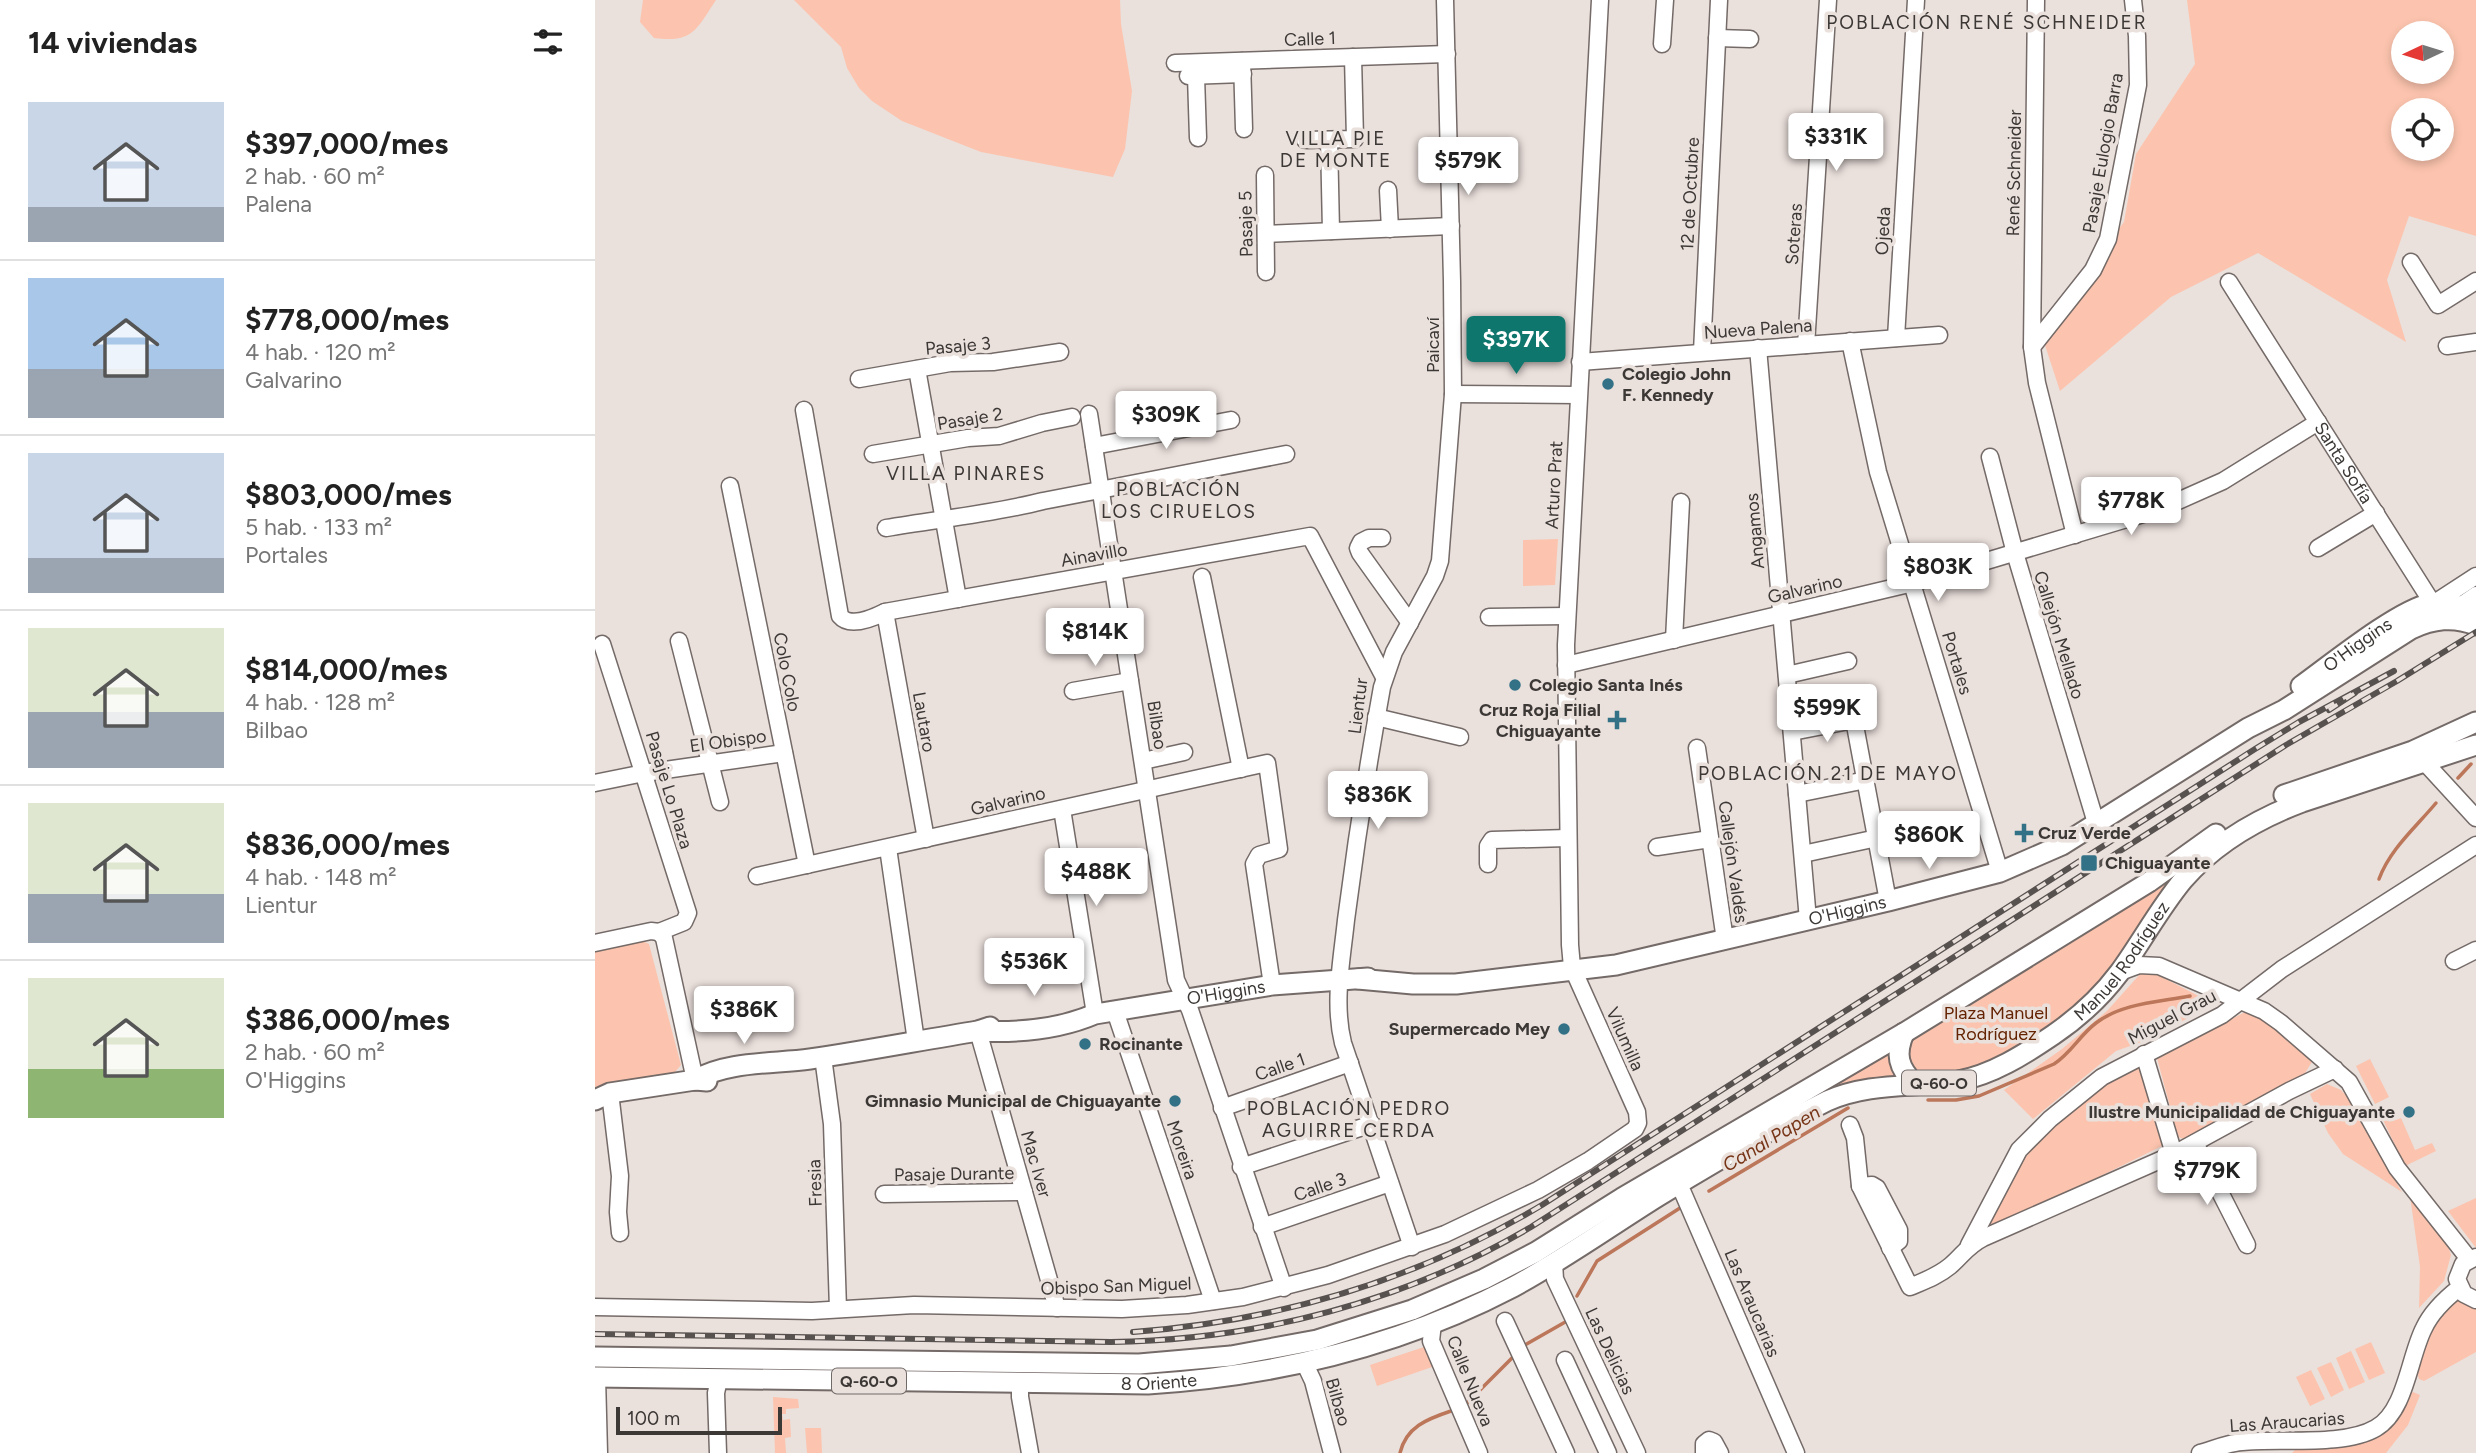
<!DOCTYPE html>
<html lang="es">
<meta charset="utf-8">
<style>
body{margin:0;font-family:Figtree,sans-serif;background:#f6f6f6;color:#222;height:100vh;display:flex;flex-direction:column;font-size:26px;white-space:nowrap}
*{box-sizing:border-box;margin:0}
p{font-size:23px;color:#767676}
.icon{flex:none;width:38px;height:38px;fill:none;stroke:currentColor;stroke-width:2;stroke-linecap:round;stroke-linejoin:round}
.map{position:relative;flex:1;overflow:hidden}
.drawer{display:flex;flex-direction:column;background:#fff;width:595px}
.drawer>*{flex:none}
.needle{width:46px;rotate:266deg}
.buttons{position:absolute;left:1796px;top:21px;display:grid;gap:14px}
.buttons a{display:grid;place-items:center;width:63px;height:63px;border-radius:50%;background:#fff;box-shadow:0 4px 10px #0003;font-size:35px}
.scale{position:absolute;left:21px;bottom:18px;width:166px;box-sizing:border-box;padding-left:7px;border:4px solid #3c3836;border-top:0;font-size:19px;line-height:24px;white-space:nowrap;color:#3c3836;-webkit-text-stroke:5px #eae0dc;paint-order:stroke}
.price{position:absolute;translate:-50% -60px;padding:0 16px;border-radius:7px;background:#fff;color:#222;font-size:23px;line-height:46px;filter:drop-shadow(0 2px 4px #0008)}
.price::after{content:'';position:absolute;left:50%;top:42px;width:21px;height:16px;margin-left:-10px;background:inherit;clip-path:polygon(0 0,100% 0,50% 100%)}
.price.on{background:#0f766e;color:#fff}
ul{padding:0;list-style:none}
li{display:flex;align-items:center;gap:21px;height:175px;padding:0 28px}
li+li{border-top:2px solid #e0e0e0}
li span{display:grid;place-items:center;flex:none;width:196px;height:140px;border-radius:0px;color:#555}
li>.icon{margin-inline-start:auto}
span .icon{width:84px;height:84px;fill:#fffc;stroke-width:1}
li b{font-size:30px}
h2{display:flex;justify-content:space-between;align-items:center;height:84px;padding:0 28px;font-size:30px}
main{display:flex;flex:1;min-height:0}
.map>svg:first-child{display:block}
.green{fill:#fcc4ae;fill-rule:evenodd}
.lines{fill:none;stroke-linecap:round;stroke-linejoin:round}
.stream{stroke:#bc7659;stroke-width:3.5}
.minor-casing{stroke:#746a67;stroke-width:19}
.major-casing{stroke:#746a67;stroke-width:23}
.minor{stroke:#fff;stroke-width:16}
.major{stroke:#fff;stroke-width:19}
.rail-casing{stroke:#57524f;stroke-width:6}
.rail{stroke:#eae0dc;stroke-width:3.5;stroke-dasharray:10;stroke-linecap:butt}
.poi-dot{fill:#327186;stroke:#eae0dc;stroke-width:2.5}
.labels{text-anchor:middle;stroke-width:7;stroke-linejoin:round;paint-order:stroke}
.shield{fill:#eae0dc;stroke:#706a68;stroke-width:2}
.shield-label{font-size:16px;font-weight:bold;fill:#3c3836}
.street-label{font-size:18px;fill:#3c3836;stroke:#eae0dc}
.poi-label{font-size:18px;font-weight:bold;fill:#3c3836;stroke:#eae0dc;text-anchor:start}
.park-label{font-size:18px;fill:#642302;stroke:#eae0dc}
.neighbourhood-label{font-size:19px;letter-spacing:2px;fill:#3c3836;stroke:#eae0dc}
.water-label{font-size:19px;font-style:italic;fill:#773517;stroke:#eae0dc}
</style>
<main>
<section class="drawer">
<h2>14 viviendas<svg class="icon" aria-label="filters" viewBox="0 0 24 24"><path d="M4 7h16M4 17h16"/><circle cx="9" cy="7" r="2"/><circle cx="15" cy="17" r="2"/></svg></h2>
<ul>
<li><span style="background:linear-gradient(#c9d6e8 75%,#9aa5b1 0)"><svg class="icon" aria-label="home" viewBox="0 0 24 24"><path d="M3 11l9-7 9 7M6 9v11h12V9"/></svg></span><div><b>$397,000/mes</b><p>2 hab. · 60 m²</p><p>Palena</p></div></li>
<li><span style="background:linear-gradient(#a9c7e8 65%,#9aa5b1 0)"><svg class="icon" aria-label="home" viewBox="0 0 24 24"><path d="M3 11l9-7 9 7M6 9v11h12V9"/></svg></span><div><b>$778,000/mes</b><p>4 hab. · 120 m²</p><p>Galvarino</p></div></li>
<li><span style="background:linear-gradient(#c9d6e8 75%,#9aa5b1 0)"><svg class="icon" aria-label="home" viewBox="0 0 24 24"><path d="M3 11l9-7 9 7M6 9v11h12V9"/></svg></span><div><b>$803,000/mes</b><p>5 hab. · 133 m²</p><p>Portales</p></div></li>
<li><span style="background:linear-gradient(#dfe7d0 60%,#9aa5b1 0)"><svg class="icon" aria-label="home" viewBox="0 0 24 24"><path d="M3 11l9-7 9 7M6 9v11h12V9"/></svg></span><div><b>$814,000/mes</b><p>4 hab. · 128 m²</p><p>Bilbao</p></div></li>
<li><span style="background:linear-gradient(#dfe7d0 65%,#9aa5b1 0)"><svg class="icon" aria-label="home" viewBox="0 0 24 24"><path d="M3 11l9-7 9 7M6 9v11h12V9"/></svg></span><div><b>$836,000/mes</b><p>4 hab. · 148 m²</p><p>Lientur</p></div></li>
<li><span style="background:linear-gradient(#dfe7d0 65%,#8fb573 0)"><svg class="icon" aria-label="home" viewBox="0 0 24 24"><path d="M3 11l9-7 9 7M6 9v11h12V9"/></svg></span><div><b>$386,000/mes</b><p>2 hab. · 60 m²</p><p>O'Higgins</p></div></li>
</ul>
</section>
<div class="map">
<svg width="1881" height="1453" viewBox="0 0 1881 1453">
<rect width="100%" height="100%" fill="#eae0dc"/>
<g class="green">
<path d="M48 0H121C101 30 98 43 59 38L45 22Z"/>
<path d="M199 0H525L526 24 537 91 530 149 518 177 386 152 307 121 277 101 264 88 252 68 246 47Z"/>
<path d="M1592 0H1881V236L1814 216 1792 280 1811 342 1663 253 1576 297 1465 391 1446 333 1529 222 1541 154 1600 64ZM1808 33H1846V72H1808ZM1808 110H1846V149H1808Z"/>
<path d="M963 539 960 585 928 586V540Z"/>
<path d="M1641 827 1510 980 1449 1034 1379 1071 1300 1079 1103 1165Z"/>
<path d="M45 940 54 944 86 1065 80 1072 0 1087V949Z"/>
<path d="M1546 973 1563 975 1619 1004 1552 1040 1521 1051 1438 1119 1409 1090 1467 1049 1512 1011Z"/>
<path d="M1652 1011 1660 1012 1717 1062 1710 1073 1594 1141 1583 1137 1562 1058Z"/>
<path d="M1775 1059 1794 1097 1780 1104 1761 1066Z"/>
<path d="M1545 1061 1567 1146 1397 1229 1392 1225 1435 1146 1529 1069Z"/>
<path d="M1732 1084 1746 1090 1755 1100 1770 1130 1807 1192 1748 1154 1733 1133 1715 1094Z"/>
<path d="M1798 1116 1801 1120 1806 1118 1820 1150 1837 1143 1841 1151 1810 1166 1788 1120Z"/>
<path d="M1815 1196 1852 1243 1856 1255 1849 1281 1824 1308 1825 1267Z"/>
<path d="M1881 1198V1248L1853 1211Z"/>
<path d="M1864 1300 1881 1306V1352L1829 1381 1824 1379C1819 1369 1831 1337 1836 1327 1842 1317 1854 1305 1864 1300Z"/>
<path d="M1776 1342 1790 1373 1774 1380 1760 1349Z"/>
<path d="M829 1347 833 1349 840 1366 782 1386 775 1365Z"/>
<path d="M1756 1351 1770 1382 1754 1389 1741 1358Z"/>
<path d="M1736 1362 1749 1390 1736 1397 1722 1368Z"/>
<path d="M1716 1370 1730 1399 1715 1406 1701 1377Z"/>
<path d="M1818 1392 1825 1395 1813 1425 1791 1453H1697L1701 1449C1729 1446 1760 1448 1785 1434L1814 1394Z"/>
<path d="M178 1397 203 1399 204 1408 191 1409V1414H187L188 1420 195 1419 196 1437 190 1438 191 1453H180Z"/>
<path d="M210 1428H226L227 1453H212Z"/>
</g>
<g class="lines">
<g class="stream">
<path d="M1863 778 1876 764"/>
<path d="M1784 879C1795 849 1821 827 1841 803"/>
<path d="M1333 1100H1361L1384 1096 1459 1064C1476 1053 1485 1035 1501 1023 1527 1003 1564 1002 1595 996"/>
<path d="M1114 1191 1253 1108"/>
<path d="M982 1296 1002 1261 1085 1208"/>
<path d="M928 1346 972 1321"/>
<path d="M871 1404 919 1356"/>
<path d="M805 1453C811 1427 832 1419 856 1411"/>
</g>
<defs>
<g id="minor">
<path d="M1441 0 1437 347 1442 383 1480 535"/>
<path d="M1122 38 1155 39"/>
<path d="M1067 44 1070 0"/>
<path d="M647 61 649 129"/>
<path d="M580 63 852 54"/>
<path d="M593 76 648 74"/>
<path d="M601 76 603 138"/>
<path d="M710 140 760 139 758 57"/>
<path d="M734 140 736 231"/>
<path d="M670 175 671 272"/>
<path d="M793 190 795 229"/>
<path d="M671 234 856 226"/>
<path d="M1816 262 1843 305 1881 281"/>
<path id="s1" d="M1634 282 1838 604 1881 576"/>
<path d="M1301 338 1321 0"/>
<path d="M1255 341 1283 472 1405 872"/>
<path d="M1211 345 1233 0"/>
<path d="M1852 346 1881 342"/>
<path d="M1437 347 1498 270 1513 239 1543 85 1542 36 1538 0"/>
<path d="M1163 348 1213 920"/>
<path d="M1107 352 1124 0"/>
<path d="M985 362 1344 335"/>
<path d="M322 369 363 599"/>
<path d="M264 379 355 363 398 362 465 352"/>
<path d="M858 394 983 395"/>
<path d="M209 410 245 616C255 628 278 618 290 612L715 536 789 677"/>
<path d="M494 414 581 980 595 1010 689 1288"/>
<path d="M499 446 636 420"/>
<path d="M278 454 373 438 404 436 447 423 477 417"/>
<path d="M1395 457 1420 553 1501 823"/>
<path d="M135 486 212 865"/>
<path d="M291 528C343 519 397 514 448 501L691 454"/>
<path d="M787 538H774L766 542 763 548 765 553 815 623"/>
<path d="M1723 548 1781 513"/>
<path d="M607 577 646 769"/>
<path d="M1865 606 1881 595"/>
<path d="M290 612 331 839"/>
<path d="M894 617 972 616"/>
<path d="M1079 640 1086 502"/>
<path d="M84 641 125 802"/>
<path d="M7 644 93 913 89 922 64 932"/>
<path d="M971 665 1318 583 1565 509 1628 481 1723 422"/>
<path d="M1192 675 1253 661"/>
<path d="M478 691 535 681"/>
<path d="M781 717 865 737"/>
<path d="M1197 732 1259 720 1293 901"/>
<path d="M1102 748 1130 940"/>
<path d="M1824 756 1881 818"/>
<path d="M548 761 589 752"/>
<path d="M0 783 49 773 189 753"/>
<path d="M1202 794 1271 780"/>
<path d="M467 809 500 1014"/>
<path d="M1062 847 1115 839"/>
<path d="M293 848 321 1041"/>
<path d="M1208 854 1282 838"/>
<path d="M893 864V846L897 840 973 838"/>
<path d="M162 876 672 763 684 849 664 855 659 864 677 985"/>
<path d="M64 932 69 938 100 1080"/>
<path d="M0 943 56 931 64 932"/>
<path d="M1859 961 1881 950"/>
<path d="M1525 972 1544 965 1564 966 1669 1011 1686 1023 1754 1082 1802 1168 1874 1259"/>
<path d="M520 1011 618 1301"/>
<path d="M383 1031 462 1308"/>
<path d="M1549 1054 1579 1154"/>
<path d="M228 1057 237 1124 243 1309"/>
<path d="M15 1093 25 1176 23 1212 25 1233"/>
<path d="M627 1108 755 1063"/>
<path d="M1255 1125 1260 1138 1265 1186 1315 1287C1329 1281 1343 1276 1355 1266 1368 1255 1372 1246 1388 1238L1579 1154 1694 1091 1740 1069"/>
<path d="M1600 1143 1652 1245"/>
<path d="M646 1167 777 1124"/>
<path d="M1077 1175 1088 1193 1201 1453"/>
<path d="M1265 1186 1277 1185 1282 1188 1304 1230V1241L1295 1248"/>
<path d="M289 1194 429 1192"/>
<path d="M667 1227 795 1183"/>
<path d="M1374 1245 1424 1150 1455 1119 1507 1077 1627 1015 1687 969 1881 845"/>
<path d="M817 1247 748 1043C738 1003 747 959 751 920 761 842 773 764 787 687L799 652 840 576 845 561 858 394 857 281 850 0"/>
<path d="M1881 1257 1868 1264 1862 1279 1869 1294 1881 1300"/>
<path d="M959 1263 960 1279 1042 1453"/>
<path d="M0 1307 217 1311 319 1305 527 1309 592 1305 648 1297 733 1275 850 1234 943 1190 993 1161 1040 1129 1043 1123 1042 1112 977 967 975 945 971 645 1005 0"/>
<path d="M910 1321 971 1453"/>
<path d="M838 1323 836 1341 884 1453"/>
<path d="M970 1360 1013 1453"/>
<path d="M709 1362 718 1381 737 1453"/>
<path d="M2 1377 4 1453"/>
<path d="M425 1384V1397L435 1453"/>
<path d="M123 1453 121 1393 124 1379"/>
<path d="M1109 1453V1444L1114 1440 1119 1442 1125 1453"/>
<path d="M1605 1453C1619 1449 1633 1443 1647 1442 1684 1438 1749 1447 1781 1428 1811 1411 1814 1357 1829 1328 1837 1311 1850 1299 1864 1288"/>
</g>
<g id="major">
<path id="s2" d="M1706 686C1734 666 1803 610 1834 604 1851 601 1866 605 1881 613"/>
<path d="M1689 795 1818 751 1881 722"/>
<path id="s3" d="M763 979 818 984H861L1021 965 1293 901 1405 872 1467 845 1653 728 1689 710 1816 629C1838 619 1858 616 1881 625"/>
<path id="s4" d="M383 1031C422 1033 465 1029 500 1014L677 985 773 978"/>
<path d="M1309 1033C1300 1054 1303 1068 1320 1084"/>
<path d="M100 1080C132 1061 179 1064 215 1059 271 1051 327 1040 383 1031L395 1027"/>
<path d="M0 1100 15 1093 100 1080 112 1081"/>
<path d="M0 1357 544 1364 636 1356 722 1340 817 1310 889 1279 941 1252 1027 1198 1309 1033 1554 882 1621 834"/>
<path id="s5" d="M0 1377 553 1384C679 1376 805 1346 918 1287 968 1260 1014 1227 1062 1197 1117 1163 1174 1130 1232 1101 1276 1082 1317 1088 1363 1081 1397 1075 1430 1054 1458 1035 1483 1018 1506 997 1524 973 1546 943 1564 909 1588 880 1620 843 1662 819 1707 802L1881 745"/>
</g>
</defs>
<use href="#minor" class="minor-casing"/>
<use href="#major" class="major-casing"/>
<use href="#minor" class="minor"/>
<use href="#major" class="major"/>
<defs>
<g id="rail">
<path d="M1734 710 1760 693"/>
<path d="M538 1332C684 1321 822 1280 947 1205L1660 749 1704 722 1799 671"/>
<path d="M0 1334 516 1342C663 1340 809 1302 936 1227L1691 745 1802 681 1881 632"/>
</g>
</defs>
<use href="#rail" class="rail-casing"/>
<use href="#rail" class="rail"/>
</g>
<g class="poi-dot">
<circle cx="1013" cy="384" r="7"/>
<circle cx="920" cy="685" r="7"/>
<path d="M1018.5 709.5h7v7h7v7h-7v7h-7v-7h-7v-7h7z"/>
<path d="M1425.5 822.5h7v7h7v7h-7v7h-7v-7h-7v-7h7z"/>
<rect x="1485" y="854" width="18" height="18" rx="3.5"/>
<circle cx="969" cy="1029" r="7"/>
<circle cx="490" cy="1044" r="7"/>
<circle cx="580" cy="1101" r="7"/>
<circle cx="1814" cy="1112" r="7"/>
</g>
<g class="labels">
<g class="shield">
<rect x="1307" y="1070.5" width="74" height="25" rx="5"/>
<rect x="237" y="1368.5" width="74" height="25" rx="5"/>
</g>
<g class="shield-label">
<text x="1344" y="1089">Q-60-O</text>
<text x="274" y="1387">Q-60-O</text>
</g>
<g class="street-label">
<text transform="translate(715 39) rotate(-2)" y="6">Calle 1</text>
<text transform="translate(1508 153) rotate(-80)" y="6">Pasaje Eulogio Barra</text>
<text transform="translate(1419 173) rotate(-89)" y="6">René Schneider</text>
<text transform="translate(1095 194) rotate(-87)" y="6">12 de Octubre</text>
<text transform="translate(651 224) rotate(-91)" y="6">Pasaje 5</text>
<text transform="translate(1288 231) rotate(-87)" y="6">Ojeda</text>
<text transform="translate(1199 234) rotate(-86)" y="6">Soteras</text>
<text transform="translate(1163 329) rotate(-4)" y="6">Nueva Palena</text>
<text transform="translate(838 345) rotate(-90)" y="6">Paicaví</text>
<text transform="translate(363 346) rotate(-5)" y="6">Pasaje 3</text>
<text transform="translate(375 419) rotate(-9)" y="6">Pasaje 2</text>
<text dy="6" stroke="none"><textPath href="#s1" startOffset="214">Santa Sofía</textPath></text>
<text transform="translate(959 485) rotate(-87)" y="6">Arturo Prat</text>
<text transform="translate(1160 531) rotate(-95)" y="6">Angamos</text>
<text transform="translate(499 555) rotate(-10)" y="6">Ainavillo</text>
<text transform="translate(1210 589) rotate(-13)" y="6">Galvarino</text>
<text transform="translate(1464 635) rotate(73)" y="6">Callejón Mellado</text>
<text dy="6" stroke="none"><textPath href="#s2" startOffset="70">O'Higgins</textPath></text>
<text transform="translate(1362 663) rotate(73)" y="6">Portales</text>
<text transform="translate(192 672) rotate(79)" y="6">Colo Colo</text>
<text transform="translate(763 706) rotate(-83)" y="6">Lientur</text>
<text transform="translate(329 722) rotate(80)" y="6">Lautaro</text>
<text transform="translate(562 725) rotate(81)" y="6">Bilbao</text>
<text transform="translate(133 741) rotate(-8)" y="6">El Obispo</text>
<text transform="translate(74 790) rotate(73)" y="6">Pasaje Lo Plaza</text>
<text transform="translate(413 801) rotate(-13)" y="6">Galvarino</text>
<text transform="translate(1138 862) rotate(82)" y="6">Callejón Valdés</text>
<text dy="6" stroke="none"><textPath href="#s3" startOffset="497">O'Higgins</textPath></text>
<text dy="6" stroke="none"><textPath href="#s5" startOffset="1640">Manuel Rodríguez</textPath></text>
<text dy="6" stroke="none"><textPath href="#s4" startOffset="252">O'Higgins</textPath></text>
<text transform="translate(1577 1017) rotate(-28)" y="6">Miguel Grau</text>
<text transform="translate(1030 1039) rotate(66)" y="6">Vilumilla</text>
<text transform="translate(685 1067) rotate(-19)" y="6">Calle 1</text>
<text transform="translate(587 1150) rotate(71)" y="6">Moreira</text>
<text transform="translate(441 1164) rotate(74)" y="6">Mac Iver</text>
<text transform="translate(359 1174) rotate(-1)" y="6">Pasaje Durante</text>
<text transform="translate(220 1183) rotate(-92)" y="6">Fresia</text>
<text transform="translate(725 1187) rotate(-19)" y="6">Calle 3</text>
<text transform="translate(521 1286) rotate(-2)" y="6">Obispo San Miguel</text>
<text transform="translate(1157 1303) rotate(67)" y="6">Las Araucarias</text>
<text transform="translate(1015 1351) rotate(65)" y="6">Las Delicias</text>
<text transform="translate(875 1381) rotate(68)" y="6">Calle Nueva</text>
<text dy="6" stroke="none"><textPath href="#s5" startOffset="564">8 Oriente</textPath></text>
<text transform="translate(743 1402) rotate(74)" y="6">Bilbao</text>
<text transform="translate(1692 1422) rotate(-4)" y="6">Las Araucarias</text>
</g>
<g class="poi-label">
<text x="1027" y="380">Colegio John<tspan x="1027" dy="21">F. Kennedy</tspan></text>
<text x="934" y="691">Colegio Santa Inés</text>
<text x="1006" y="716" text-anchor="end">Cruz Roja Filial<tspan x="1006" dy="21">Chiguayante</tspan></text>
<text x="1443" y="839">Cruz Verde</text>
<text x="1510" y="869">Chiguayante</text>
<text x="955" y="1035" text-anchor="end">Supermercado Mey</text>
<text x="504" y="1050">Rocinante</text>
<text x="566" y="1107" text-anchor="end">Gimnasio Municipal de Chiguayante</text>
<text x="1800" y="1118" text-anchor="end">Ilustre Municipalidad de Chiguayante</text>
</g>
<g class="park-label">
<text x="1401" y="1019">Plaza Manuel<tspan x="1401" dy="21">Rodríguez</tspan></text>
</g>
<g class="neighbourhood-label">
<text x="1392" y="29">POBLACIÓN RENÉ SCHNEIDER</text>
<text x="741" y="145">VILLA PIE<tspan x="741" dy="22">DE MONTE</tspan></text>
<text x="371" y="480">VILLA PINARES</text>
<text x="584" y="496">POBLACIÓN<tspan x="584" dy="22">LOS CIRUELOS</tspan></text>
<text x="1233" y="780">POBLACIÓN 21 DE MAYO</text>
<text x="754" y="1115">POBLACIÓN PEDRO<tspan x="754" dy="22">AGUIRRE CERDA</tspan></text>
</g>
<g class="water-label">
<text transform="translate(1176 1138) rotate(-31)" y="7">Canal Papen</text>
</g>
</g>
</svg>
<div class="buttons">
<a><svg class="needle" viewBox="-14 -14 28 28"><path d="M0-13l5 13h-10z" fill="#e53935"/><path d="M0 13l5-13h-10z" fill="#767676"/></svg></a>
<a><svg class="icon" aria-label="locate" viewBox="0 0 24 24"><circle cx="12" cy="12" r="6"/><path d="M12 2v4M12 18v4M2 12h4M18 12h4"/></svg></a>
</div>
<div class="scale">100 m</div>
<b class="price" style="left:1241px;top:173px">$331K</b>
<b class="price" style="left:873px;top:197px">$579K</b>
<b class="price on" style="left:921px;top:376px">$397K</b>
<b class="price" style="left:571px;top:451px">$309K</b>
<b class="price" style="left:1536px;top:537px">$778K</b>
<b class="price" style="left:1343px;top:603px">$803K</b>
<b class="price" style="left:500px;top:668px">$814K</b>
<b class="price" style="left:1232px;top:744px">$599K</b>
<b class="price" style="left:783px;top:831px">$836K</b>
<b class="price" style="left:1334px;top:871px">$860K</b>
<b class="price" style="left:501px;top:908px">$488K</b>
<b class="price" style="left:439px;top:998px">$536K</b>
<b class="price" style="left:149px;top:1046px">$386K</b>
<b class="price" style="left:1612px;top:1207px">$779K</b>
</div>
</main>
